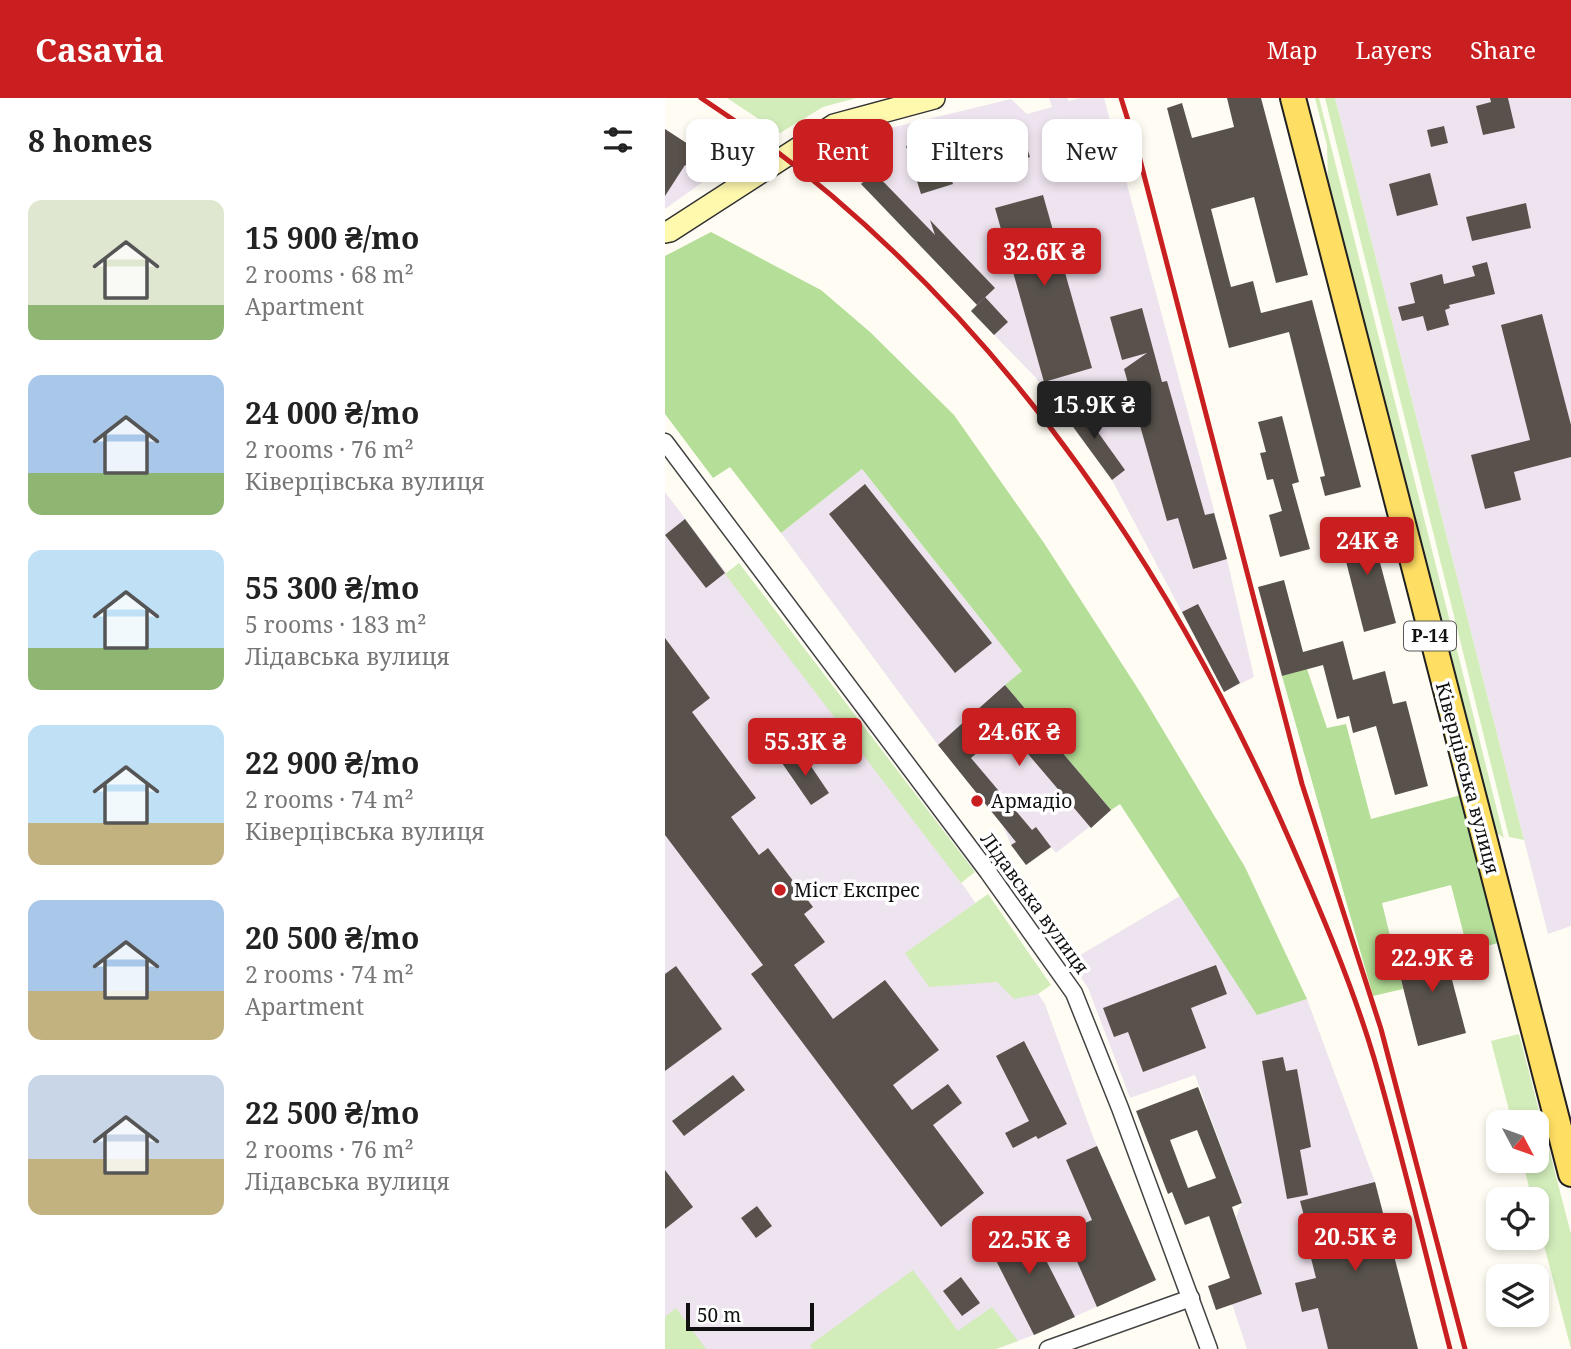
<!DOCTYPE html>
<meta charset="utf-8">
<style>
body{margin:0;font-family:"Noto Serif",serif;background:#f2f2f2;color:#222;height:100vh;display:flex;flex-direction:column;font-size:26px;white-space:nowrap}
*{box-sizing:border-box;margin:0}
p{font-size:23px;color:#767676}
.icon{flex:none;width:38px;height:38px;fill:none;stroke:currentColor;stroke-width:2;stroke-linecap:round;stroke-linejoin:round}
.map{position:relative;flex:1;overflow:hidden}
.details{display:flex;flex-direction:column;background:#fff;width:665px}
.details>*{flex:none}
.guide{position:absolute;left:21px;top:21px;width:665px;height:63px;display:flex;gap:14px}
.needle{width:46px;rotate:131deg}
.buttons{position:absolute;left:821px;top:1012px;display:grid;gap:14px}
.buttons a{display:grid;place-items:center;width:63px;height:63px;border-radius:14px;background:#fff;box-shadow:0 4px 10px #0003;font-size:35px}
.scale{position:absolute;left:21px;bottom:18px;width:128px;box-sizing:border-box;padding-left:7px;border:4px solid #101010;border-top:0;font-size:19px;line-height:24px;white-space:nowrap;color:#101010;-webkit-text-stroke:5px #fff;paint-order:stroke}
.price{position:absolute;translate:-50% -60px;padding:0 16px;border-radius:7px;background:#c91f21;color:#fff;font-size:23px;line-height:46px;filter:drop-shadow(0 2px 4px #0008)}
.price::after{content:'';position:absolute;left:50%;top:42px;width:21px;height:16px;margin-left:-10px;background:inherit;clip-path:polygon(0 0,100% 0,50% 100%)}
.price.selected{background:#222;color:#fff}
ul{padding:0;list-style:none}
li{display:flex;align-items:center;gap:21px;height:175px;padding:0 28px}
li span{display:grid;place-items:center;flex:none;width:196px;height:140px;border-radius:14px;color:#555}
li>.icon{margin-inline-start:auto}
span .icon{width:84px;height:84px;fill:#fffc;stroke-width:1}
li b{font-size:30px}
h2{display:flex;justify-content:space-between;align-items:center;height:84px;padding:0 28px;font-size:30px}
.tag{padding:0 24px;border-radius:14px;background:#fff;box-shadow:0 4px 10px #0003;font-size:24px;line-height:63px}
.tag.selected{background:#c91f21;color:#fff}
header{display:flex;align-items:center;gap:42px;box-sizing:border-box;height:98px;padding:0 35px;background:#c91f21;color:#fff}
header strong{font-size:33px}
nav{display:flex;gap:38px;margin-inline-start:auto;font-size:24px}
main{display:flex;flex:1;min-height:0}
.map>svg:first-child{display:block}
.industrial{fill:#eee4ef;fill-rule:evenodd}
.green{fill:#d2ecba}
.forest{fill:#b5de98}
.building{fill:#59524c;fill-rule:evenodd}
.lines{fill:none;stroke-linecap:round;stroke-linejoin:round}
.minor-casing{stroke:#434343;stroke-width:19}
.secondary-casing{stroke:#323232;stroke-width:24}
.primary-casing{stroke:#212121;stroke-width:28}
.minor{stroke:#fff;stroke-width:16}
.secondary{stroke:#fff9ae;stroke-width:21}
.primary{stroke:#ffdf63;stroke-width:24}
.rail{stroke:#c91f21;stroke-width:5}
.poi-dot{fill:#c91f21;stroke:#fff;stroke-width:2.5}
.labels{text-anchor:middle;stroke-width:7;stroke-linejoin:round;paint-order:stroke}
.shield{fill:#fff;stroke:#585858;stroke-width:2}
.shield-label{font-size:18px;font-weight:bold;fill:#101010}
.street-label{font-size:19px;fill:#101010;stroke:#fff}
.poi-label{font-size:19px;fill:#101010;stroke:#fff;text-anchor:start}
</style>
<header>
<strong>Casavia</strong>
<nav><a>Map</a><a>Layers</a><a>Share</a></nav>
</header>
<main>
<section class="details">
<h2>8 homes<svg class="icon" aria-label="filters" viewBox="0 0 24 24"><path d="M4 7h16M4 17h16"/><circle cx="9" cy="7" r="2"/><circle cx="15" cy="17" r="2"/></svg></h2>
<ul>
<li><span style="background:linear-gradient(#dfe7d0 75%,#8fb573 0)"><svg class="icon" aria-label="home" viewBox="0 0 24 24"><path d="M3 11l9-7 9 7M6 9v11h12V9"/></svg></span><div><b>15 900 ₴/mo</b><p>2 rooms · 68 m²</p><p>Apartment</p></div></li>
<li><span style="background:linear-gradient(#a9c7e8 70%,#8fb573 0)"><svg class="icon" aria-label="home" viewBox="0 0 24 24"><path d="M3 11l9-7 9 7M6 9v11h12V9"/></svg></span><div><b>24 000 ₴/mo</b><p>2 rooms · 76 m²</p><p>Ківерцівська вулиця</p></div></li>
<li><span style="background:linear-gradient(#bfe0f5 70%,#8fb573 0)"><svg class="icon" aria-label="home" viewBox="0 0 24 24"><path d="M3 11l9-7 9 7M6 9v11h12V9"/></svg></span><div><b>55 300 ₴/mo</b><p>5 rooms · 183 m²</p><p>Лідавська вулиця</p></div></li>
<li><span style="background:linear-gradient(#bfe0f5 70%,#c2b280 0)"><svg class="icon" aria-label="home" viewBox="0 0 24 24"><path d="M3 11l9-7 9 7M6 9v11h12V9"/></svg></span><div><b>22 900 ₴/mo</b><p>2 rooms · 74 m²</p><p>Ківерцівська вулиця</p></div></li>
<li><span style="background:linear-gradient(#a9c7e8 65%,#c2b280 0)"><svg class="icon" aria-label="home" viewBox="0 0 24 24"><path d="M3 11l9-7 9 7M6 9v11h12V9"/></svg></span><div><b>20 500 ₴/mo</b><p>2 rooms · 74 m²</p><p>Apartment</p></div></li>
<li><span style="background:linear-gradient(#c9d6e8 60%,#c2b280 0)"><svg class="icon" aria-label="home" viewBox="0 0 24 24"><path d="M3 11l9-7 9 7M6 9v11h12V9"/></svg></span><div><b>22 500 ₴/mo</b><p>2 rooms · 76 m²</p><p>Лідавська вулиця</p></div></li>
</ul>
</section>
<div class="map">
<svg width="906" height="1251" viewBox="0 0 906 1251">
<rect width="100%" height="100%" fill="#fffdf3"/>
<g class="industrial">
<path d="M384 0H402L404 3 415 0H439L562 461 589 579 559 594 447 382 371 280 306 213 312 207 196 86 183 68 179 52 180 41 346 1 362 16 387 9Z"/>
<path d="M670 0H906V828L883 836Z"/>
<path d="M0 31 49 63 56 71 0 111Z"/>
<path d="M197 371 357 573 341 587 446 712 391 755 386 749 361 767 346 747 338 728 273 647 116 435Z"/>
<path d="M0 394 301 791 380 906 427 1036 491 1182 369 1237 331 1251H0ZM68 977 79 992 18 1037 8 1022Z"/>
<path d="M515 798 592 916 642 901 710 1084 753 1251H582L567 1206 597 1196 571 1119 577 1105 530 977 465 1000 423 890 405 863Z"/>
</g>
<g class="green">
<path d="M62 0H191L158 9 115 35Z"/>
<path d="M650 0H654L839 740 828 732 810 662 663 82 662 47Z"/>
<path d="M660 0H670L859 742 844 739Z"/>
<path d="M74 465 310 774 296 785 60 476Z"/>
<path d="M323 796 386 887 373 896 349 901 332 884 264 889 240 855Z"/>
<path d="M854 936 906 1136V1251L872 1120V1101H867L857 1062H872V1024H847L826 943Z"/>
<path d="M248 1172 293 1233 327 1209 353 1243 331 1251H148L145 1247Z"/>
<path d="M11 1210 41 1251H0V1219Z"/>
</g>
<g class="forest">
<path d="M46 134 156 192 205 234 289 317 379 445 477 597 580 769 642 901 592 917 455 706 446 712 340 587 357 573 197 371 116 435 65 369 48 380 0 316V158Z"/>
<path d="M642 571 662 630 681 626 706 721 796 697 833 845 803 853 786 787 717 805 738 891 708 898 617 578Z"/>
</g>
<g class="building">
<path d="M562 0H596L643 177 611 185 589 99 546 111 566 189 588 183 596 215 647 202 696 389 660 398 655 379 660 378 624 234 564 250 502 10 517 5 527 40 569 29Z"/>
<path d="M825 0H843L850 30 818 37 811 8 826 4Z"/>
<path d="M353 23 365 59 346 66 335 29Z"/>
<path d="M779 28 783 45 766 49 762 32Z"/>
<path d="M0 31 49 63 38 79 20 67 0 98Z"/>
<path d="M272 38 288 86 256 96 241 48Z"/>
<path d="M209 74 270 137 265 122 330 190 312 207 196 86Z"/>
<path d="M765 75 773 107 732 118 724 86Z"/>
<path d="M378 97 427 270 379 284 330 110Z"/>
<path d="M861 105 866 130 807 143 801 119Z"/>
<path d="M822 164 830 196 784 207 785 210 780 212 784 227 762 233 758 218 737 223 733 209 750 205 745 185 777 176 779 186 810 178 807 168Z"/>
<path d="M320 199 343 224 329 237 306 213Z"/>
<path d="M477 210 497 284 502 283 540 417 549 415 562 461 528 471 513 420 502 423 459 271 482 255 457 262 445 219Z"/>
<path d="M877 216 906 327V359L849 374 856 402 820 411 806 357 865 342 836 227Z"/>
<path d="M412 305 460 372 447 382 398 315Z"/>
<path d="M617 318 634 384 627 386 645 451 615 459 604 417 617 413 608 381 602 382 595 355 601 354 593 324Z"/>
<path d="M200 386 327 545 290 575 164 416Z"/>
<path d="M20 421 60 475 41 490 0 437Z"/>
<path d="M704 423 731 525 699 534 673 432Z"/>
<path d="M619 482 638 554 678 543 688 582 720 573 728 606 741 603 763 688 730 697 711 628 688 635 684 618 672 621 658 567 617 578 593 489Z"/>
<path d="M533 506 575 585 559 594 517 514Z"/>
<path d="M0 540 45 600 27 614 91 700 66 719 94 757 103 750 148 809 139 816 160 844 129 867 168 921 220 882 274 952 228 987 247 1012 283 986 297 1005 268 1027 319 1095 276 1129 86 876 98 867 0 737Z"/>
<path d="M340 587 446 712 426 730 341 630 306 660 367 732 371 729 386 749 361 767 346 747 351 744 273 647Z"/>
<path d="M135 652 164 695 146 707 117 665Z"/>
<path d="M790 847 797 875 786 878 801 935 753 948 731 862Z"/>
<path d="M551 867 562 896 526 910 541 950 478 974 463 934 449 939 438 910Z"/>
<path d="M11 868 57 931 0 973V876Z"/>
<path d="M359 943 402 1026 373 1041 371 1038 348 1050 340 1035 364 1023 331 958Z"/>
<path d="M618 959 621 973 632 971 646 1049 635 1052 643 1097 622 1101 597 963Z"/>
<path d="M68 977 80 992 19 1038 7 1023Z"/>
<path d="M533 989 577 1105 567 1109 597 1196 551 1212 543 1188 565 1180 544 1118 520 1127 507 1094 503 1096 471 1013ZM532 1032 551 1080 523 1090 505 1042Z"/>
<path d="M432 1048 491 1182 432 1209 399 1134 427 1122 401 1062Z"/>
<path d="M0 1072 28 1109 0 1131Z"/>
<path d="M710 1084 753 1251H663L653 1210 637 1214 630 1185 651 1180 646 1160 650 1159 635 1103Z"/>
<path d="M92 1108 107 1128 91 1140 76 1120Z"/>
<path d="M359 1119 410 1219 369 1237 319 1139Z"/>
<path d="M296 1179 315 1205 297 1218 278 1193Z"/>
</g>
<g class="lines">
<defs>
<g id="minor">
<path d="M0 344 323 774 409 895 455 1010 544 1251"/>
<path d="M383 1251 526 1200"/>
</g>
<path id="secondary" d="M0 134 5 133 169 27 269 0"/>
<path id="primary" d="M628 0 906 1076"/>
</defs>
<use href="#minor" class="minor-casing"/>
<use href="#secondary" class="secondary-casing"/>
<use href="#primary" class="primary-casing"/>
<use href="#minor" class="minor"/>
<use href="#secondary" class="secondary"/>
<use href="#primary" class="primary"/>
<g class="rail">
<path d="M36 0C307 177 497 450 625 743 656 814 687 886 709 960 737 1056 760 1154 785 1251"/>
<path d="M456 0 473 54 637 686 716 931 800 1251"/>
</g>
</g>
<g class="poi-dot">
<circle cx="312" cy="703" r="7"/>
<circle cx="115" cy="792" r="7"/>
</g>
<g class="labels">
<rect class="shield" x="739" y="523.5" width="52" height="29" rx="5"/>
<g class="shield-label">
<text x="765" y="544">Р-14</text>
</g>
<g class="street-label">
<text transform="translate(803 680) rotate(75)" y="7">Ківерцівська вулиця</text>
<text transform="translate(370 805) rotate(54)" y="7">Лідавська вулиця</text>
</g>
<g class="poi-label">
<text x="326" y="710">Армадіо</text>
<text x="129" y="799">Міст Експрес</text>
</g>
</g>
</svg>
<div class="buttons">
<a><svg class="needle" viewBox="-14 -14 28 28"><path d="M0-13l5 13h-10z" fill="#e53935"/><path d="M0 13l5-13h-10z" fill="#767676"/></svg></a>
<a><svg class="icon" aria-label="locate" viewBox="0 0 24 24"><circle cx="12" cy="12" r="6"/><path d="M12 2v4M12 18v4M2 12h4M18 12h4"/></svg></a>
<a><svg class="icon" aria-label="layers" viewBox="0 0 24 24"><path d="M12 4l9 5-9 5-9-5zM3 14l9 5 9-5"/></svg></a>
</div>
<div class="scale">50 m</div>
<b class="price" style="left:379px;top:190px">32.6K ₴</b>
<b class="price selected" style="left:429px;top:343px">15.9K ₴</b>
<b class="price" style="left:702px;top:479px">24K ₴</b>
<b class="price" style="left:354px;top:670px">24.6K ₴</b>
<b class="price" style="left:140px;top:680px">55.3K ₴</b>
<b class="price" style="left:767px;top:896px">22.9K ₴</b>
<b class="price" style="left:690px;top:1175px">20.5K ₴</b>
<b class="price" style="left:364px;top:1178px">22.5K ₴</b>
<div class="guide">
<a class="tag">Buy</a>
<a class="tag selected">Rent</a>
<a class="tag">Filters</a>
<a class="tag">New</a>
</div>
</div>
</main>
